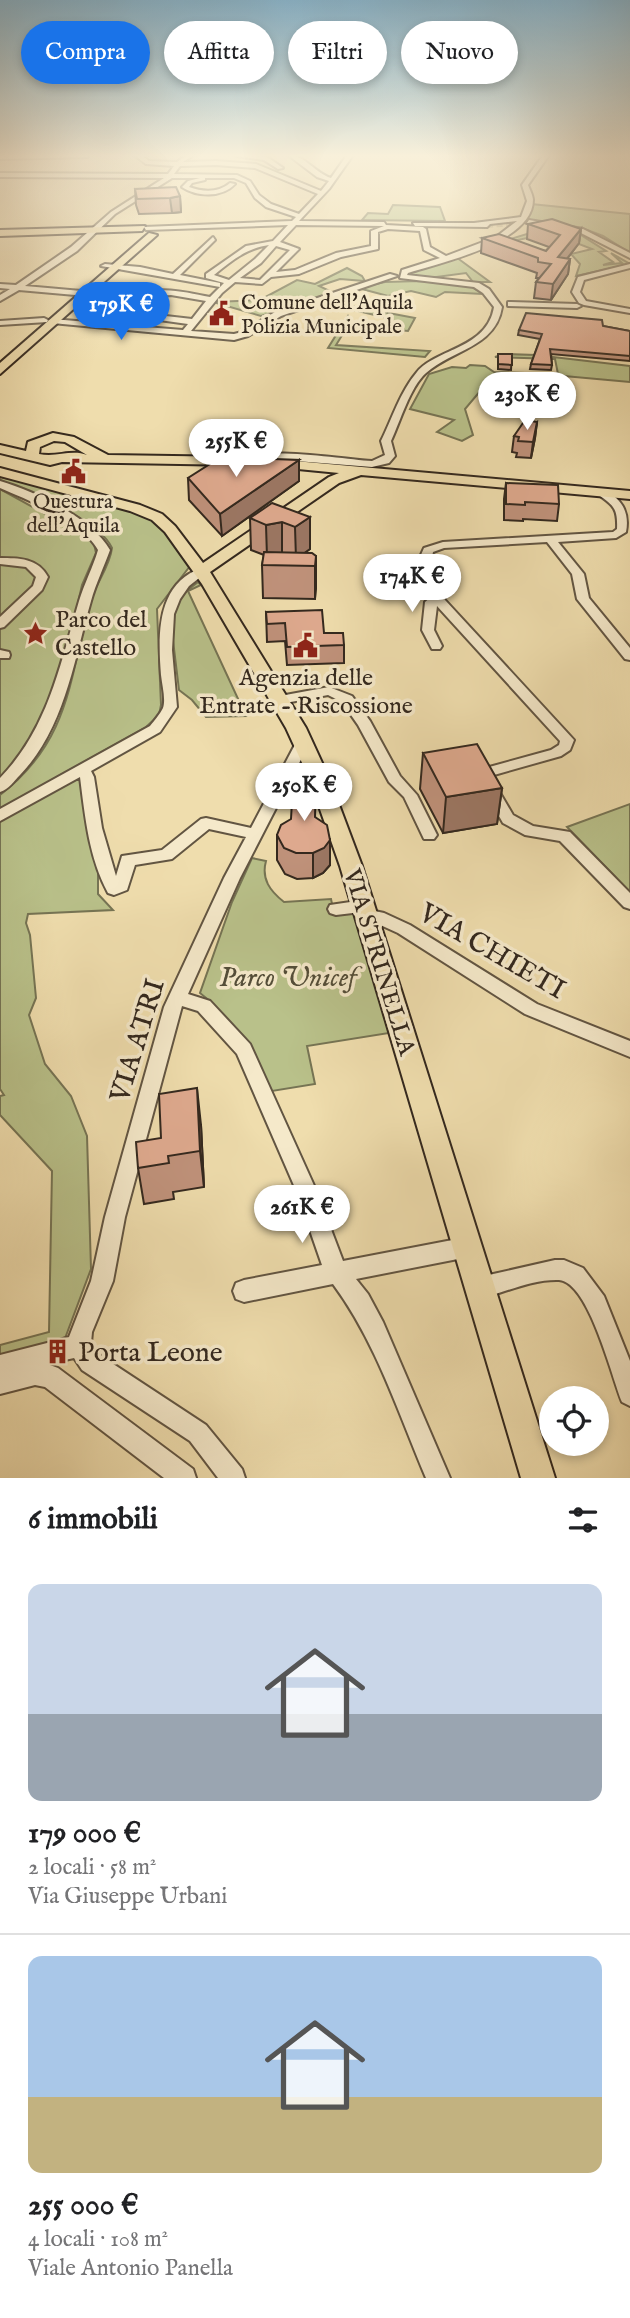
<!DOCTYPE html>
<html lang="it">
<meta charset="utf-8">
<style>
body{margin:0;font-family:"IM FELL English",serif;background:#f2f2f2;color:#202124;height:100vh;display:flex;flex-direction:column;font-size:26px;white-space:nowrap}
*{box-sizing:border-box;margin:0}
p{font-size:23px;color:#757577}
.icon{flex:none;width:38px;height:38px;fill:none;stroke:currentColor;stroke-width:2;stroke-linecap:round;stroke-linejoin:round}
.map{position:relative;height:1478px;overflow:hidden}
.sheet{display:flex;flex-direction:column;background:#fff;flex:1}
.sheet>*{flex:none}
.banner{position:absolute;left:21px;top:21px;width:588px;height:63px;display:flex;gap:14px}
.controls{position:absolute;left:539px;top:1386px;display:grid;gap:14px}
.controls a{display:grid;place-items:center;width:70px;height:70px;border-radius:50%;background:#fff;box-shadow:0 4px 10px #0003;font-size:35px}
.price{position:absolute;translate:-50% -60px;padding:0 16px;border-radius:24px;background:#fff;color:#222;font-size:23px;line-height:46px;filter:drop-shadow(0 2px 4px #0008)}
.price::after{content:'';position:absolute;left:50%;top:42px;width:21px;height:16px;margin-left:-10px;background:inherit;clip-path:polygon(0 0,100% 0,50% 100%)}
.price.active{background:#1a73e8;color:#fff}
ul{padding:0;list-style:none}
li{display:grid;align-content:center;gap:14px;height:371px;padding:0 28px}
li+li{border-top:2px solid #e0e0e0}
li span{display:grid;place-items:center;height:217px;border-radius:14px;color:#555}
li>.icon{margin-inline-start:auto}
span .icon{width:126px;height:126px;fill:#fffc;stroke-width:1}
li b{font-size:30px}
h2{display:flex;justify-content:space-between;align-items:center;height:84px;padding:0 28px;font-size:30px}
.tag{padding:0 24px;border-radius:32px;background:#fff;box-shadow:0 4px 10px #0003;font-size:24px;line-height:63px}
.tag.active{background:#1a73e8;color:#fff}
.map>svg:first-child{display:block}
.green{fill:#b9c18a;stroke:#767454;stroke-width:2}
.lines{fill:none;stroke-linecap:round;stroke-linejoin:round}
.minor-tunnel{stroke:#c9b990;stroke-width:6;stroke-dasharray:6 3.5;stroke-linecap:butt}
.minor-casing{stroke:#625542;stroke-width:4}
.major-casing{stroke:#33281e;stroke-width:4}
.minor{fill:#f5e9ca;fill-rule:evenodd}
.major{fill:#efddad;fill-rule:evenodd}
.wall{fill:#c0927b;stroke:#33281e;stroke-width:2}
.shaded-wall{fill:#9c7764;stroke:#33281e;stroke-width:2}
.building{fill:#dfaa8f;stroke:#33281e;stroke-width:2}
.labels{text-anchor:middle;stroke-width:7;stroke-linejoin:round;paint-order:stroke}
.far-poi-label{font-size:21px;fill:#33281e;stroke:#f5e9ca;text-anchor:start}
.poi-label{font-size:24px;fill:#33281e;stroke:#f5e9ca;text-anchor:start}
.street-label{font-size:24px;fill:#33281e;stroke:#f5e9ca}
.near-street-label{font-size:28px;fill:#33281e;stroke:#f5e9ca}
.near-park-label{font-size:28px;font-style:italic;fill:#544e39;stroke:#f5e9ca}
.near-poi-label{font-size:28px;fill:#33281e;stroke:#f5e9ca;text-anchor:start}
</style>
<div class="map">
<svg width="630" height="1478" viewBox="0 0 630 1478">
<rect width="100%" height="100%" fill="#efddad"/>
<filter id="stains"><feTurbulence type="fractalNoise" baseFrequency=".00286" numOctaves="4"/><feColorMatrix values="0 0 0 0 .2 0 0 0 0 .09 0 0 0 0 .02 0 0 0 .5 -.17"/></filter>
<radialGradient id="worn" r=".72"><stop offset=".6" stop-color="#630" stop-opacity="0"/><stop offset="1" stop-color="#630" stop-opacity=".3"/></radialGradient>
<g class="green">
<path d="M531 204 630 214V253L603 236 582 228 525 219Z"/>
<path d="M393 205 440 207 445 221 362 220 368 213 388 214Z"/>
<path d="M540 230 576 232 606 251 599 252 613 262 603 265 622 263 611 253 630 264 576 276 580 264 571 254 592 249 551 233 484 247Z"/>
<path d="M456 257 490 282H473L466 273 429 278 406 274Z"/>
<path d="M347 268 362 276 365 281 340 279 319 286 334 293 261 316 213 302 260 300 297 280 315 284Z"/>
<path d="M420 281 470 286 483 294 445 292 436 297 411 291 388 296 358 288 385 282Z"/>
<path d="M325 301 415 318 408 331 385 329 391 319 321 302Z"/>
<path d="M348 316 351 321 336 345 430 351 425 357 328 348Z"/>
<path d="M504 354 536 355 630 366V382L564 376 532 383 492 377 465 409 473 435 462 441 437 432 454 420 410 409 429 374 452 367 466 368 470 365 485 366 494 372 558 374 555 359 495 357Z"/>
<path d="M0 477C42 487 122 498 156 523 170 534 180 551 190 566L157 609 161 705 159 715 146 727 0 809V795C70 741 69 680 90 603 95 584 110 567 112 548 99 519 29 493 0 480Z"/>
<path d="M0 489 87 537 94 544 96 553 82 585 63 668 36 735 0 780Z"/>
<path d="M198 582 201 585 188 591 246 716 206 717 192 700 179 690 172 632 175 600Z"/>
<path d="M81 775 89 840 98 869V894L113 910 28 914 26 923 30 935 36 998 29 1015 45 1064 71 1096 87 1136 91 1269 64 1341 0 1358V1345L49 1332 52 1171 0 1115V1096L4 1095 0 1089V821Z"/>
<path d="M630 804V892L567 827Z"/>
<path d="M252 858 266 861C261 879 270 891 284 902L331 899 334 913 354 911 389 1033 307 1046 315 1084 266 1092C249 1052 235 1020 200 993L232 902Z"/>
</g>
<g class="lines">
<path class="minor-tunnel" d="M487 225 529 222"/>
<defs>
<g id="minor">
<path d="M0 155H85L88 157 0 159Z"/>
<path d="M134 155H141L149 161 177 162 187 155H194L183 162 216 161 256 164 321 191 329 181 317 177 288 155C305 155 315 173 331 178L347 155H353L329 189 299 221 384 222 386 225 423 227 426 229 430 247 446 256 496 237 517 221 490 224 487 227 415 226 413 223H474L521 217 527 201 522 185 543 155H549L528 185C530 190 533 196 533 200 533 243 439 263 408 273L407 275 479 283 489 289 502 307C496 347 452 350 426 373 410 387 400 422 391 441L395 456 389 463 372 467 271 459 241 464 236 461C260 445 341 459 372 461L385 455 381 441C392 419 400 392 417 372 437 348 487 349 494 307L483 293 474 287 400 278 402 270 440 258 424 250 420 231 388 229 378 232V249L341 257 299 274 271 277 262 284 235 282 222 293 191 331 234 334 242 332 275 312 390 274 397 276 281 316 248 336 234 340 52 323 48 321 52 319 112 324 115 320 109 317 102 303 109 298 19 290 0 301V295L10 289 0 288V284L16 285 71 247 111 212 164 178 0 177V173L168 174 174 166 146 164ZM216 165 255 168 318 194 299 214 271 204 259 195 250 181 237 175 174 174 180 166ZM172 178H200L188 181 182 187C197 197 222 198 235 184L230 183C218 193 203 192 189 187L192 183 205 180V178H234L246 183 255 198 266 207 296 217 292 221 144 227 146 230 288 225 273 241 246 246 206 274V278L224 283 210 297C183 292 153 283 129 301L152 319 188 324 183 330 120 325 124 320 115 314 110 304 131 291V287H125L115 294 25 286 77 251 115 214ZM296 225 384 226 371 231V246L336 253 295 270 276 272 299 249 280 242ZM269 245 255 259 229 280 214 275C231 261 247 248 269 245ZM276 246 290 250 260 280 240 278 261 263ZM171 295 206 301 192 319 157 315 138 301 152 296Z"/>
<path d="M251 155 267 157 283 168 278 169 264 160 236 156Z"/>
<path d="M529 220 583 229 630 253V258L579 232 527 223Z"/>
<path d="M213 237 215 240 180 275 220 283V287L101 266 105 264 140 267 173 274Z"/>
<path d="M630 264V268L584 280 580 292 586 301 630 309V313L584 305 579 303 572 292 578 277Z"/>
<path d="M511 302 577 304 581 306 577 308 508 306V302Z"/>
<path d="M44 318 48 320 47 322 0 325V321Z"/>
<path d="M0 481C34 491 92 518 110 550 104 567 96 583 91 601 74 660 65 728 20 775 14 781 9 789 0 792V778C48 729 60 665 79 601 84 584 93 567 98 550 82 521 30 501 0 488Z"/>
<path d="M601 490C621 496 630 512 626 532L616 538 558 542 584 574 589 598 630 648V660L625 659 577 599 572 574 547 542 444 548 433 552 432 557 445 600 574 740 570 750 561 756 494 775 493 781 513 815 533 826 570 832 630 893V909L624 907 560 841 525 835 503 823 479 781 482 769 551 750 559 745 560 741 437 606 434 630 442 646 440 649H432L422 630 425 602 432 596 420 557 424 548 443 542 613 532 617 529C618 506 612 505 596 493Z"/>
<path d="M0 558C19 558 38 558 48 577L42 590 4 627 0 628V617L33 586 36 577 26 567 0 564Z"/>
<path d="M202 568 208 571 189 586 180 599 174 614 172 650 177 707 160 732 91 771 94 777 102 828 116 876 122 856 162 850 201 819 206 818 251 828 298 739 303 738 310 742 240 878 188 994 210 1001 250 1044 316 1190 343 1261 468 1237 475 1240 479 1247 475 1254 468 1257 356 1279 368 1294 383 1322 450 1478H426C398 1412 376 1342 333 1284L244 1302 236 1299 233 1291 236 1283 244 1280 322 1265 296 1190 237 1054 198 1011 182 1006 125 1217 113 1281 92 1332 91 1343 98 1354 206 1425 242 1469 245 1478H218L190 1441 82 1370 74 1358 65 1360 60 1358 50 1365 58 1368 193 1469 196 1478H164L45 1387 35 1385 0 1394V1355L51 1342 56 1344 57 1341 69 1337 91 1281 105 1217 164 1007 224 878 246 837 209 829 172 859 135 865 127 890 114 895 108 893C89 858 85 817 80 777L0 821V809L150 726C154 721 160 714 163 708 166 699 162 685 161 675 158 636 156 583 202 568Z"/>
<path d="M0 650 9 652 10 655 9 658H0Z"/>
<path d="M329 687 352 696 370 721 400 776 417 795 437 835 434 839H424L404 797 389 782 358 725 342 702 328 695 280 704 273 700 280 696Z"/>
<path d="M364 900 370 902 372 906 370 910 384 913 410 925 537 1004 630 1041V1057L525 1014 398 933 376 923 361 920 359 916 361 912 336 915 330 913 328 909 330 905Z"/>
<path d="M555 1260H564L583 1268 604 1296 630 1361V1406L622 1402C612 1378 589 1282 559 1280 533 1279 505 1292 480 1299L472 1296 469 1288 472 1280 480 1277Z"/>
</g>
<g id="major">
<path d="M145 226 142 231 0 236V230Z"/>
<path d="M149 233 157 235 0 374V363Z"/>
<path d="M53 433 74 437 108 455 238 457 245 461 238 465 62 462 50 465 0 453V445L26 451 28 442ZM54 441 65 442 87 455C71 449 56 458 39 454L40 447Z"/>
<path d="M272 459 630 491V499L361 475 339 483 210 572 306 728 329 778 362 866 555 1478H521L340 866 309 778 286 728 202 584 165 532 152 520 130 511 0 476V468L140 505 162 514 175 526 203 563 329 477 339 473 267 466 265 463Z"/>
</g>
</defs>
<use href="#minor" class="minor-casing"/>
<use href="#major" class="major-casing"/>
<use href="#minor" class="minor"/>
<use href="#major" class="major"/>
</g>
<g class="wall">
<path d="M135 189 180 196 181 212 172 213 139 214 136 205Z"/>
<path d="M528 224 581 229 579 243 567 259H570L568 274 551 300 534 298 536 282 539 278H536L537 273 481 253 482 238 546 251 549 247 527 239Z"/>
<path d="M603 326 630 331V361L551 354 552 365 551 370 530 369 531 364 540 339 518 335 519 330Z"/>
<path d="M498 354H512L511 370 498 369Z"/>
<path d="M537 422 535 438 531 458 516 457 517 453 512 452 514 436Z"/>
<path d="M299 460V481L222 536 189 500 188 478Z"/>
<path d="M506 483 559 504 557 521 523 519V521L504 520V499Z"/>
<path d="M310 517V549L304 553 316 556 315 599 263 598 262 565 264 555 251 550 250 518Z"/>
<path d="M266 612 324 633 344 645V663L287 665 285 641 267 642Z"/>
<path d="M423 753 502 788 497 824 443 833 420 789Z"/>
<path d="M316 818 330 840V865L323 873 313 878 297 879 285 874 277 860V835Z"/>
<path d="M201 1125 204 1187 173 1192 174 1199 144 1204 138 1168 161 1138Z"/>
</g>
<g class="shaded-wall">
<path d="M180 196 181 212 172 213 170 198Z"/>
<path d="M581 229 579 243 556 273 558 257Z"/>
<path d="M570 259 568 274 551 300 553 284Z"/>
<path d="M537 422 535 438 531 458 533 442Z"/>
<path d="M299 460V481L222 536 220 514Z"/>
<path d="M310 517V549L296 559 295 527Z"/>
<path d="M282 522V554L267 557 266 525Z"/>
<path d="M316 556V589L315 599V566Z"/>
<path d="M502 788 497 824 443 833 446 797Z"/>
<path d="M330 840V865L323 873 313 878V853Z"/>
<path d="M197 1088 201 1125 204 1187 200 1151Z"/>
</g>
<g class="building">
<path d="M176 187 180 196 170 198 137 199 135 189Z"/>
<path d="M552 219 581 229 558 257 570 259 553 284 536 282 551 264 538 262V258L482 238 499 234 546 251 560 235 528 224Z"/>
<path d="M526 313 602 320 603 326 630 331V356L550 349 552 365 531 364 542 334 519 330Z"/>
<path d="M498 354H512V365L498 364Z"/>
<path d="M525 420 537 422 533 442 518 441 519 437 514 436Z"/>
<path d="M221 457 299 460 220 514 188 478Z"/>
<path d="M506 483 558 485 559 504 525 502V505L506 504Z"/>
<path d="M272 503 310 517 295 527 282 522 266 525 250 518Z"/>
<path d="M264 552 312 553 316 556 315 566 262 565Z"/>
<path d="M322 610 324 633H343L344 645 287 647 285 623 267 624 266 612Z"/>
<path d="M477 744 502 788 446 797 423 753Z"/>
<path d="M293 784H316L315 817 327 825 330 840 324 848 313 853H296L284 848 277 835 281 825 291 819Z"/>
<path d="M197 1088 200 1151 168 1156 169 1163 138 1168 136 1142 161 1138 159 1094Z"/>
</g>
<linearGradient id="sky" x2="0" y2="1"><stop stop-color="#89b7d0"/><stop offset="0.43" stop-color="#f8f0da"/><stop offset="1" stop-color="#f8f0da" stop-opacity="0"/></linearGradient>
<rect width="630" height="362" fill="url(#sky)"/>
<defs>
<symbol id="civic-bare" viewBox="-9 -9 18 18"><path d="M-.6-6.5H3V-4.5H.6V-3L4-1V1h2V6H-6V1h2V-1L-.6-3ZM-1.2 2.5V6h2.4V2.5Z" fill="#8f2418" stroke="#f5e9ca" stroke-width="2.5" paint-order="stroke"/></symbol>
<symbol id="sight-bare" viewBox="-9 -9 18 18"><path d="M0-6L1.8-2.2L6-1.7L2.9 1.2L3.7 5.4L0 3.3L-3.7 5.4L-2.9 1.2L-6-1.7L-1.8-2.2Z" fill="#8f2418" stroke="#f5e9ca" stroke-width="2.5" paint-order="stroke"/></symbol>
<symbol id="building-bare" viewBox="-9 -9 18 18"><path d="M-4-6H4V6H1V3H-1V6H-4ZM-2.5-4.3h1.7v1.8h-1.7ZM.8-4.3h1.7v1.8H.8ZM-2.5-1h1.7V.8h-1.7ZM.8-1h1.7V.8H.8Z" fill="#8f2418" stroke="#f5e9ca" stroke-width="2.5" paint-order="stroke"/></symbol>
</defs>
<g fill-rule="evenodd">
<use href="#civic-bare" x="204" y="296" width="35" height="35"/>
<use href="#civic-bare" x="56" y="454" width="35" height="35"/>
<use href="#sight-bare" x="18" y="616" width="35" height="35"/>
<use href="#civic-bare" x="288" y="628" width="35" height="35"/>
<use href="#building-bare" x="40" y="1334" width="35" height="35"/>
</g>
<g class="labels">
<g class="far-poi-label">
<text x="241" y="309">Comune dell'Aquila<tspan x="241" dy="24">Polizia Municipale</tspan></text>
<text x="73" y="508" text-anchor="middle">Questura<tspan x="73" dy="24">dell'Aquila</tspan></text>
</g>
<g class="poi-label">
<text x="55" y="627">Parco del<tspan x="55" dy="28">Castello</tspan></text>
<text x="306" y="685" text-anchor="middle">Agenzia delle<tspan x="306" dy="28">Entrate - Riscossione</tspan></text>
</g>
<g class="street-label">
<text transform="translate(380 962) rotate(73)" y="8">VIA STRINELLA</text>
</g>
<g class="near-street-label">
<text transform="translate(493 950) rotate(30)" y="10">VIA CHIETI</text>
<text transform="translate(136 1040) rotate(-73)" y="10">VIA ATRI</text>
</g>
<g class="near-park-label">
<text x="288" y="986">Parco Unicef</text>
</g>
<g class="near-poi-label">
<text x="78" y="1361">Porta Leone</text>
</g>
</g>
<rect width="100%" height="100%" filter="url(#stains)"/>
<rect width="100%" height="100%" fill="url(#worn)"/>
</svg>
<div class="controls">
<a><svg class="icon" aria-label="locate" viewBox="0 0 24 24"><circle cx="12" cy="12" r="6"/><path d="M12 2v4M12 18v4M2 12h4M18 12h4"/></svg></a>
</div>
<b class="price active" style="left:121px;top:342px">179K €</b>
<b class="price" style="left:527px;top:432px">230K €</b>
<b class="price" style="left:236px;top:479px">255K €</b>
<b class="price" style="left:412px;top:614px">174K €</b>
<b class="price" style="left:304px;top:823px">250K €</b>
<b class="price" style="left:302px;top:1245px">261K €</b>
<div class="banner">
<a class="tag active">Compra</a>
<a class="tag">Affitta</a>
<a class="tag">Filtri</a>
<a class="tag">Nuovo</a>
</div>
</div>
<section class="sheet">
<h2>6 immobili<svg class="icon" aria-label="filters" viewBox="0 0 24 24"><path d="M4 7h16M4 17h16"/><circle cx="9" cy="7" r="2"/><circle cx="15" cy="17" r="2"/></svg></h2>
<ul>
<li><span style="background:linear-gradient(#c9d6e8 60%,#9aa5b1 0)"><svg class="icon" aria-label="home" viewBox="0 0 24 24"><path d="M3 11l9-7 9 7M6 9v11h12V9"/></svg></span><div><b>179 000 €</b><p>2 locali · 58 m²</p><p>Via Giuseppe Urbani</p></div></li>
<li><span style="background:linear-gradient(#a9c7e8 65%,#c2b280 0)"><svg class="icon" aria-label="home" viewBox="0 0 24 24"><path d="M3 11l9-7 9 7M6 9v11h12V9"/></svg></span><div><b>255 000 €</b><p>4 locali · 108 m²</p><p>Viale Antonio Panella</p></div></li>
</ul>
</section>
